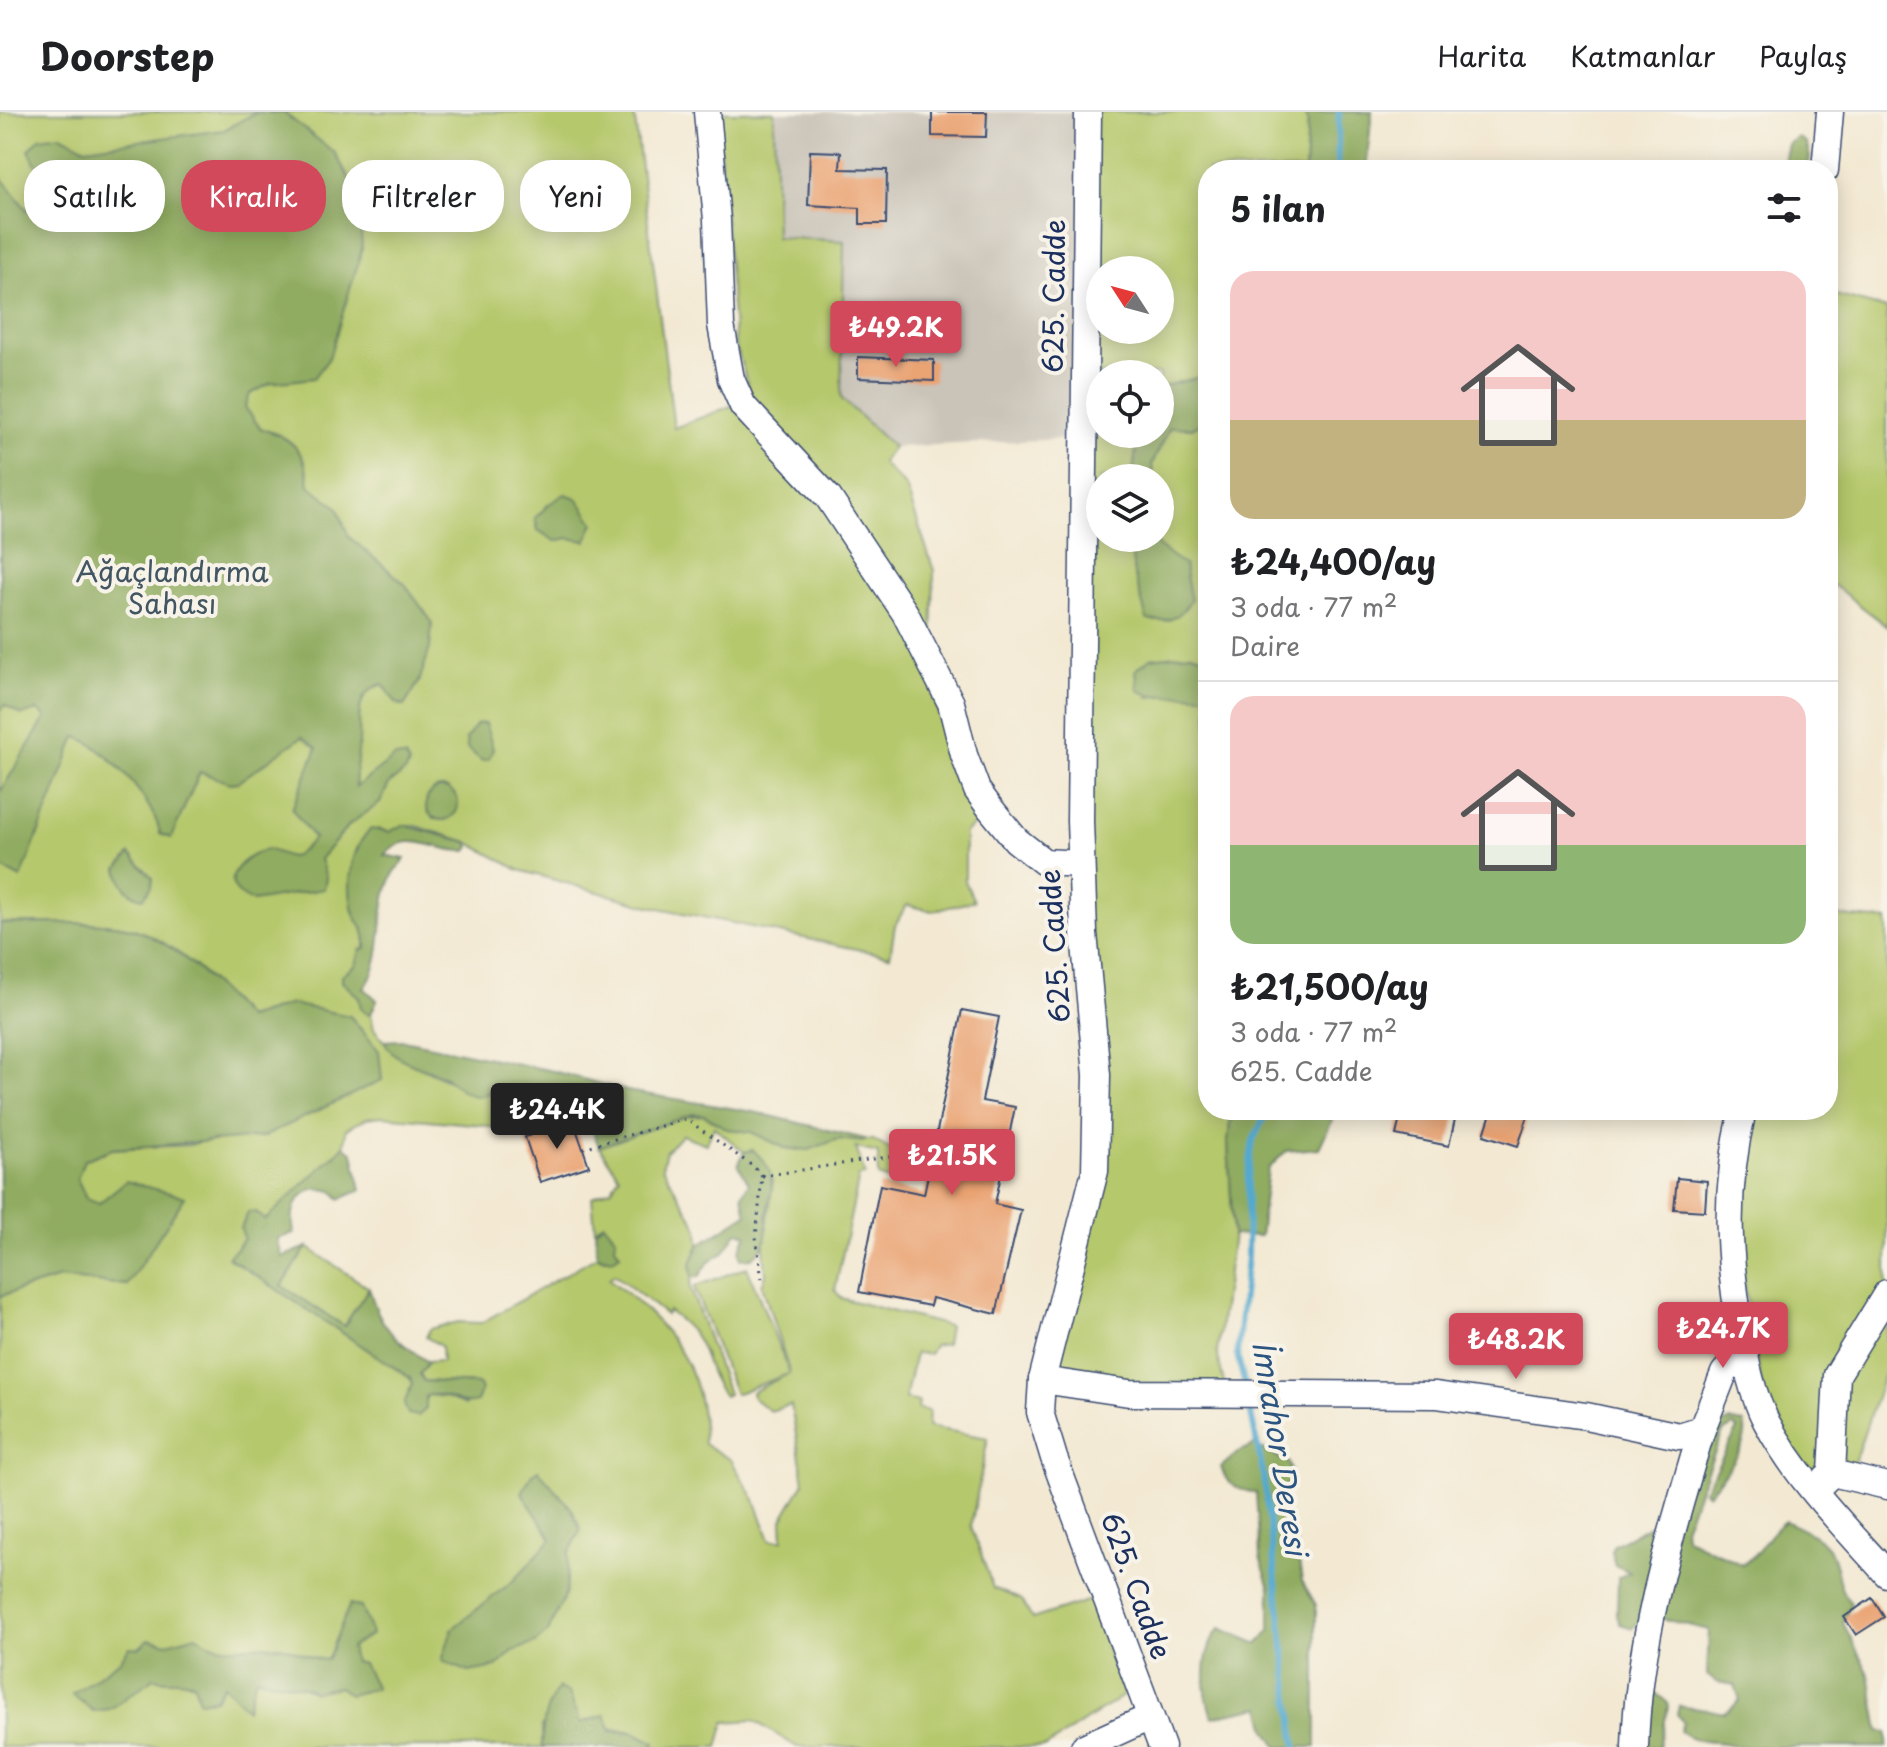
<!DOCTYPE html>
<html lang="tr">
<meta charset="utf-8">
<style>
body{margin:0;font-family:"Playpen Sans",sans-serif;background:#f6f6f6;color:#202124;height:100vh;display:flex;flex-direction:column;font-size:30px;white-space:nowrap}
*{box-sizing:border-box;margin:0}
p{font-size:26px;color:#757577}
.icon{flex:none;width:44px;height:44px;fill:none;stroke:currentColor;stroke-width:2;stroke-linecap:round;stroke-linejoin:round}
.map{position:relative;flex:1;overflow:hidden}
.side{position:absolute;left:1198px;top:48px;width:640px;height:960px;display:flex;flex-direction:column;background:#fff;border-radius:32px;box-shadow:0 4px 20px #0003}
.side>*{flex:none}
.top-card{position:absolute;left:24px;top:48px;width:760px;height:72px;display:flex;gap:16px}
.needle{width:52px;rotate:306deg}
.tools{position:absolute;left:1086px;top:144px;display:grid;gap:16px}
.tools a{display:grid;place-items:center;width:88px;height:88px;border-radius:50%;background:#fff;box-shadow:0 4px 20px #0003;font-size:40px}
.price{position:absolute;translate:-50% -68px;padding:0 18px;border-radius:8px;background:#d1495b;color:#fff;font-size:26px;line-height:52px;filter:drop-shadow(0 2px 4px #0008)}
.price::after{content:'';position:absolute;left:50%;top:48px;width:24px;height:18px;margin-left:-12px;background:inherit;clip-path:polygon(0 0,100% 0,50% 100%)}
.price.on{background:#222;color:#fff}
ul{padding:0;list-style:none}
li{display:grid;align-content:center;gap:16px;height:424px;padding:0 32px}
li+li{border-top:2px solid #e0e0e0}
li span{display:grid;place-items:center;height:248px;border-radius:24px;color:#555}
li>.icon{margin-inline-start:auto}
span .icon{width:144px;height:144px;fill:#fffc;stroke-width:1}
li b{font-size:34px}
h2{display:flex;justify-content:space-between;align-items:center;height:96px;padding:0 32px;font-size:34px}
.tag{padding:0 28px;border-radius:32px;background:#fff;box-shadow:0 4px 20px #0003;font-size:28px;line-height:72px}
.tag.on{background:#d1495b;color:#fff}
header{display:flex;align-items:center;gap:48px;box-sizing:border-box;height:112px;padding:0 40px;background:#fff;border-bottom:2px solid #e0e0e0}
header strong{font-size:38px}
nav{display:flex;gap:44px;margin-inline-start:auto;font-size:28px}
.map>svg:first-child{display:block}
.industrial{fill:#c9c3b8}
.green{fill:#b5c86c;stroke:#687c65;stroke-width:2;fill-rule:evenodd}
.forest{fill:#90ac60;stroke:#566e5f;stroke-width:2}
.lines{fill:none;stroke-linecap:round;stroke-linejoin:round}
.stream{stroke:#53a9cf;stroke-width:6}
.building{fill:#eaa372}
.minor-casing{stroke:#3b4b70;stroke-width:29}
.path{stroke:#3b4b70;stroke-width:3;stroke-dasharray:2 6;stroke-linecap:butt}
.minor{stroke:#fff;stroke-width:26}
.labels{text-anchor:middle;stroke-width:8;stroke-linejoin:round;paint-order:stroke}
.street-label{font-size:28px;fill:#1b2f5e;stroke:#f7f3e8}
.park-label{font-size:28px;fill:#425562;stroke:#f7f3e8}
.water-label{font-size:30px;font-style:italic;fill:#2c5480;stroke:#f7f3e8}
</style>
<header>
<strong>Doorstep</strong>
<nav><a>Harita</a><a>Katmanlar</a><a>Paylaş</a></nav>
</header>
<div class="map">
<svg width="1887" height="1635" viewBox="0 0 1887 1635">
<rect width="100%" height="100%" fill="#f7f3e8"/>
<filter id="ink" filterUnits="userSpaceOnUse"><feTurbulence type="fractalNoise" baseFrequency=".0125" numOctaves="2"/><feDisplacementMap in="SourceGraphic" scale="16" xChannelSelector="R" yChannelSelector="G"/><feConvolveMatrix kernelMatrix="1 2 1 2 8 2 1 2 1" color-interpolation-filters="sRGB"/></filter>
<filter id="wash" filterUnits="userSpaceOnUse"><feTurbulence type="fractalNoise" baseFrequency=".006" numOctaves="4" result="noise"/><feDisplacementMap in="SourceGraphic" scale="32" xChannelSelector="R" yChannelSelector="G"/><feGaussianBlur stdDeviation="1.8" result="paint"/><feColorMatrix in="noise" values="0 0 0 0 0 0 0 0 0 0 0 0 0 0 0 0 0 1.4 0 .05"/><feComposite in="paint" operator="in"/></filter>
<g filter="url(#wash)">
<rect width="100%" height="100%" fill="#f3e9d3"/>
<path class="industrial" d="M774 0H1088L1084 326 893 335 841 286 844 130 776 126Z"/>
<g class="green">
<path d="M0 0H634L674 316 752 286 735 232 717 0H774L776 125 844 129 841 286 893 335 882 351 906 375 934 459 931 573 950 645 962 672 985 705 965 720V769L974 789 932 799 907 793 895 813 890 844 645 793 519 758 468 730 413 713 389 720 378 717 352 751 356 806C373 821 365 846 349 859L366 901 371 902 374 917 397 943 478 984 499 977 516 988 505 1005 508 1009 536 1013V1021L525 1025 484 1013 382 1004 367 1006 346 1017 344 1034 228 1145 410 1266 412 1272 408 1279 425 1290 426 1283 446 1285 465 1293 477 1272 424 1269 420 1262 428 1250 442 1249 441 1234 426 1225 430 1217 458 1210 481 1211 597 1144 605 1147 620 1142 600 1113 595 1118 592 1085 612 1077 619 1064 599 1035 682 1005 704 1003 714 1010 751 1019 785 1036 798 1038 838 1027 873 1028 891 1038 899 1050 900 1072 878 1064V1041L856 1036 865 1063 859 1064 835 1178 841 1186 949 1214 946 1232 934 1234 929 1242 915 1241 905 1287 919 1290 918 1297 929 1299 928 1315 988 1326 971 1414 993 1476 1022 1488 1032 1507 1090 1488 1124 1583 1046 1635H797L753 1608 725 1610 718 1635H653L654 1631 634 1620 580 1612 569 1581 542 1614V1635H0V1184L59 1166 127 1173 100 1092 86 1086 77 1067 83 1048 112 1037 190 1033 342 986 382 967 291 892 247 906C216 873 176 829 130 816 102 808 33 812 0 811ZM714 1015 744 1040 753 1038 773 1069 764 1136 766 1163 762 1173 790 1262 747 1155 694 1175 735 1282 788 1262 752 1280 753 1286 770 1299 791 1293 804 1370 782 1408 783 1428H770L755 1388 731 1348 704 1332C704 1253 668 1213 609 1167L614 1162 666 1203 668 1199C714 1231 697 1248 724 1284L728 1282 690 1175 699 1133 698 1116 662 1055 666 1039 682 1023 706 1032Z"/>
<path d="M1088 0H1304L1308 8 1305 58H1208V267L1200 265 1160 275V262H1100V322H1143L1137 332 1132 366H1100V426H1130L1134 462 1184 454 1157 434 1160 366H1153L1152 352 1170 314 1192 316 1208 308V546L1191 541 1149 585 1193 581 1208 585V998H1241L1230 1010 1228 1030 1233 1123 1217 1240 1226 1280 1042 1268 1095 1059 1083 809ZM1100 158H1160V218H1100Z"/>
<path d="M1828 181 1887 197V514L1828 469Z"/>
<path d="M1828 803 1887 808V1253L1849 1365 1814 1380 1768 1312 1728 1077 1743 998H1828Z"/>
<path d="M307 1135 369 1176 344 1214 282 1174Z"/>
</g>
<g class="forest">
<path d="M257 0 284 1 335 41 349 66 360 101 362 138 329 246 314 266 271 271 250 282 245 295 261 317C292 324 307 341 309 373L337 395 349 425 404 471 432 510 430 536 419 570 404 594 396 591 383 572C352 581 361 608 359 631 358 647 354 658 356 675L395 645H405L409 652 406 659 389 672 380 691 350 712 320 747 326 765 324 777 253 789C213 774 239 746 267 737 296 746 290 752 314 726L292 697 317 636 302 625 238 670 230 671 200 660 171 726 160 722C157 693 104 631 76 625L21 766 0 755V680L46 605 37 598 22 603 5 593 0 599V64L27 98 42 92 46 74 29 38 40 26 61 23 85 36 224 18Z"/>
<path d="M1304 0H1372L1366 58H1305L1308 8Z"/>
<path d="M1798 25 1806 31 1810 45 1807 58H1782L1788 32Z"/>
<path d="M1200 265 1208 267V308L1192 316 1170 315 1152 352 1153 366H1132L1137 332 1143 322H1160V275Z"/>
<path d="M565 382 577 386 594 411 586 429 568 426 555 429 538 418 535 406 549 392Z"/>
<path d="M1130 426H1157L1158 434 1184 453 1191 488C1179 506 1169 512 1147 508L1134 462Z"/>
<path d="M1191 541 1208 546V585C1185 579 1159 590 1138 578L1136 558 1150 546Z"/>
<path d="M485 611 493 637 489 647 482 649 467 636 466 627 477 612Z"/>
<circle cx="442" cy="692" r="16"/>
<path d="M403 713 468 730 470 735 467 739C436 741 409 715 384 743L405 747C401 752 396 757 393 763 375 796 388 845 364 876L377 888 371 902C361 901 360 895 359 885L342 870V863L356 853 360 838 366 836C367 812 355 813 352 795 347 770 351 735 371 717L389 720Z"/>
<path d="M130 742 153 766 152 774 143 786C127 783 121 771 118 757Z"/>
<path d="M0 811C34 813 100 807 130 816 176 829 215 873 247 906L291 892 350 904 379 939 382 968 263 1025 112 1037 84 1048 77 1067 86 1086 99 1091 126 1069 185 1085 127 1173 59 1166 0 1184Z"/>
<path d="M403 928 553 959 627 979 754 1000 865 1027 861 1030 838 1027 809 1038 785 1036 751 1020 727 1017 704 1003 693 1002 599 1035 585 997 575 1002 573 1008 536 1021V1013L524 1009H508L505 1005 516 988 499 977C492 979 483 985 475 984 463 982 457 973 448 967 431 955 392 952 385 929Z"/>
<path d="M1241 998H1337L1319 1036 1286 1039 1268 1057 1260 1124 1233 1123 1228 1030 1230 1010Z"/>
<path d="M344 1034 353 1041 361 1078 340 1087 333 1079 315 1076C294 1085 290 1099 294 1121L277 1127 282 1145 307 1135 282 1174 344 1214 369 1176C380 1216 394 1227 428 1250L420 1262 424 1269 478 1272 481 1278 477 1290C457 1296 446 1278 426 1284V1297L418 1304 408 1302 404 1292 412 1272 410 1266 228 1145 244 1127 241 1116 248 1100H256L265 1108Z"/>
<path d="M753 1038C781 1063 770 1075 767 1107 766 1127 768 1133 752 1146L741 1147 740 1138 747 1122 737 1120 723 1141 708 1151 699 1165H692L691 1151 699 1133 747 1102 742 1083 749 1071 738 1053 744 1040Z"/>
<path d="M604 1111 616 1126 615 1135 620 1142 613 1147 597 1144 595 1118Z"/>
<path d="M1730 1309 1744 1311C1752 1334 1721 1365 1708 1382L1704 1379 1738 1317 1733 1314 1723 1320 1684 1415 1685 1425 1742 1453C1762 1442 1767 1420 1785 1409 1801 1417 1825 1426 1832 1443 1840 1461 1836 1476 1851 1491L1843 1511 1869 1562 1879 1619 1887 1620V1635H1739C1716 1626 1702 1635 1680 1619L1683 1610 1677 1602 1679 1594C1686 1596 1691 1596 1698 1596 1720 1597 1720 1609 1740 1588L1735 1573 1716 1570 1707 1563 1709 1518 1663 1507H1643L1632 1516 1620 1512 1617 1503 1618 1466 1630 1460 1615 1453 1611 1439 1614 1433 1657 1410 1662 1414 1717 1313Z"/>
<path d="M1254 1333 1288 1350 1293 1366 1277 1383 1284 1394 1282 1411 1295 1425 1302 1469 1316 1493V1635H1278L1267 1618 1261 1595 1212 1605C1202 1577 1201 1539 1220 1516L1258 1532 1270 1518V1475L1260 1446 1256 1381C1239 1378 1226 1374 1221 1355L1240 1339Z"/>
<path d="M538 1358 572 1397 581 1418 569 1441 566 1481 548 1520 535 1531 513 1539 496 1555 469 1560 442 1549 452 1517 513 1469 552 1427 522 1381 532 1362Z"/>
<path d="M350 1492 361 1495 372 1522 351 1535 354 1550 363 1552 376 1576 349 1583 339 1575 314 1580C301 1571 275 1572 256 1565L247 1597 224 1573 215 1587 199 1589 194 1571C180 1566 168 1570 154 1566L110 1597 93 1599 72 1582 119 1549 130 1535 139 1536 149 1527 168 1531 196 1523C225 1545 246 1530 279 1534 296 1536 309 1547 327 1548Z"/>
<path d="M558 1576 569 1581 580 1611 605 1603 611 1619 634 1620 655 1631 653 1635H542C542 1612 545 1596 558 1576Z"/>
<path d="M1655 1581 1667 1589 1668 1595 1659 1635H1632L1645 1585Z"/>
</g>
<g class="lines">
<g class="stream">
<path d="M1337 58 1339 0"/>
<path d="M1246 1277 1237 1242 1247 1145 1248 1065 1253 1028 1268 998"/>
<path d="M1248 1287 1263 1361 1296 1635"/>
</g>
</g>
<g id="blocks">
<g class="building">
<path d="M932 0H987L986 25 932 24Z"/>
<path d="M810 39 841 40 840 57 887 58 886 112H860V96L808 93Z"/>
<path d="M858 245 934 248V269L858 266Z"/>
<path d="M962 898 999 905 982 989 1015 995 995 1092 1021 1098 996 1202 932 1186 930 1194 859 1180 880 1073 924 1082Z"/>
<path d="M1402 998H1457L1449 1034 1396 1023Z"/>
<path d="M1492 998H1530L1518 1034 1484 1023Z"/>
<path d="M573 1008 589 1054 540 1070 525 1025Z"/>
<path d="M1677 1066 1707 1069 1705 1099 1674 1097Z"/>
<path d="M1872 1486 1884 1505 1856 1523 1844 1505Z"/>
</g>
</g>
</g>
<g filter="url(#ink)">
<use href="#blocks" fill-opacity="0" stroke="#3b4b70" stroke-width="2"/>
<g class="lines">
<defs>
<g id="minor">
<path d="M707 0 717 108 721 213 731 267 743 294 828 385 905 501 951 591 964 643 977 678 990 696 1016 728 1044 750 1081 752"/>
<path d="M1088 0 1080 709 1084 821 1097 963 1095 1059 1042 1268 1040 1300 1054 1346 1162 1635"/>
<path d="M1825 58 1830 0"/>
<path d="M1743 998C1724 1078 1727 1141 1741 1221 1746 1252 1752 1281 1766 1309 1796 1366 1844 1414 1887 1462"/>
<path d="M1042 1268 1129 1281 1436 1283 1586 1304 1679 1324 1702 1317 1724 1261 1744 1239"/>
<path d="M1832 1361 1837 1263 1887 1181"/>
<path d="M1819 1374 1832 1361 1887 1374"/>
<path d="M1084 1635 1150 1605"/>
<path d="M1635 1635C1638 1526 1671 1421 1702 1317"/>
</g>
</defs>
<use href="#minor" class="minor-casing"/>
<g class="path">
<path d="M583 1036 686 1007 754 1055 762 1064 756 1125 762 1168"/>
<path d="M762 1064 933 1038"/>
</g>
<use href="#minor" class="minor"/>
</g>
</g>
<g class="labels">
<g class="street-label">
<text transform="translate(1054 184) rotate(-89)" y="10">625. Cadde</text>
<text transform="translate(1055 834) rotate(-94)" y="10">625. Cadde</text>
<text transform="translate(1136 1474) rotate(70)" y="10">625. Cadde</text>
</g>
<g class="park-label">
<text x="172" y="470">Ağaçlandırma<tspan x="172" dy="32">Sahası</tspan></text>
</g>
<g class="water-label">
<text transform="translate(1279 1336) rotate(81)" y="10">İmrahor Deresi</text>
</g>
</g>
</svg>
<div class="tools">
<a><svg class="needle" viewBox="-14 -14 28 28"><path d="M0-13l5 13h-10z" fill="#e53935"/><path d="M0 13l5-13h-10z" fill="#757577"/></svg></a>
<a><svg class="icon" aria-label="locate" viewBox="0 0 24 24"><circle cx="12" cy="12" r="6"/><path d="M12 2v4M12 18v4M2 12h4M18 12h4"/></svg></a>
<a><svg class="icon" aria-label="layers" viewBox="0 0 24 24"><path d="M12 4l9 5-9 5-9-5zM3 14l9 5 9-5"/></svg></a>
</div>
<b class="price" style="left:896px;top:257px">₺49.2K</b>
<b class="price on" style="left:557px;top:1039px">₺24.4K</b>
<b class="price" style="left:952px;top:1085px">₺21.5K</b>
<b class="price" style="left:1723px;top:1258px">₺24.7K</b>
<b class="price" style="left:1516px;top:1269px">₺48.2K</b>
<div class="top-card">
<a class="tag">Satılık</a>
<a class="tag on">Kiralık</a>
<a class="tag">Filtreler</a>
<a class="tag">Yeni</a>
</div>
<section class="side">
<h2>5 ilan<svg class="icon" aria-label="filters" viewBox="0 0 24 24"><path d="M4 7h16M4 17h16"/><circle cx="9" cy="7" r="2"/><circle cx="15" cy="17" r="2"/></svg></h2>
<ul>
<li><span style="background:linear-gradient(#f6c9c9 60%,#c2b280 0)"><svg class="icon" aria-label="home" viewBox="0 0 24 24"><path d="M3 11l9-7 9 7M6 9v11h12V9"/></svg></span><div><b>₺24,400/ay</b><p>3 oda · 77 m²</p><p>Daire</p></div></li>
<li><span style="background:linear-gradient(#f6c9c9 60%,#8fb573 0)"><svg class="icon" aria-label="home" viewBox="0 0 24 24"><path d="M3 11l9-7 9 7M6 9v11h12V9"/></svg></span><div><b>₺21,500/ay</b><p>3 oda · 77 m²</p><p>625. Cadde</p></div></li>
</ul>
</section>
</div>
